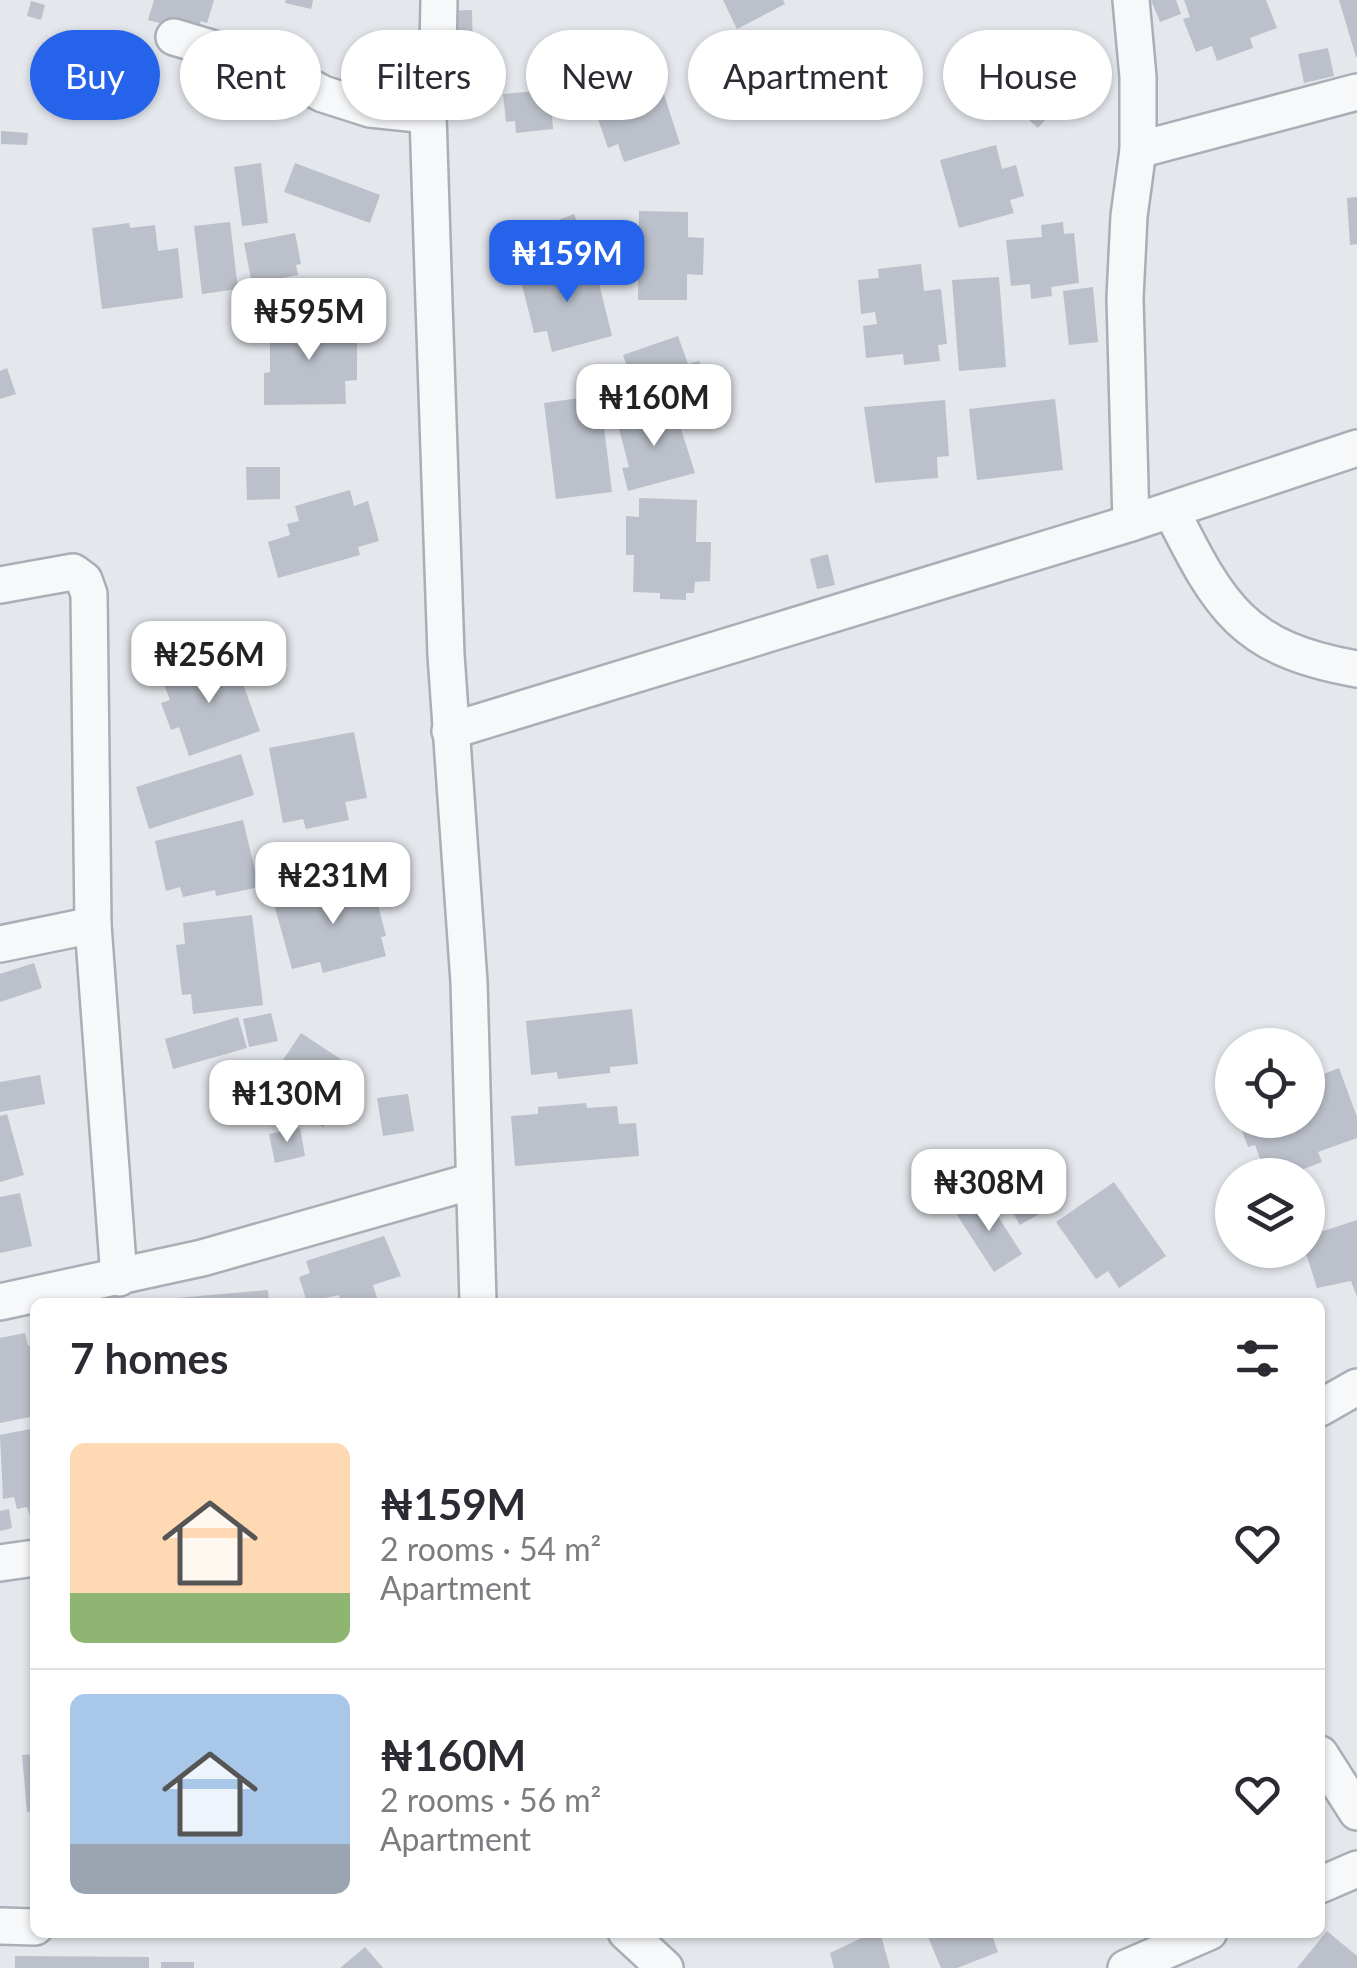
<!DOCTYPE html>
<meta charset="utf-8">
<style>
body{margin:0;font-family:Lato,sans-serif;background:#f2f2f3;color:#2b2b33;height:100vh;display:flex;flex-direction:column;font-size:38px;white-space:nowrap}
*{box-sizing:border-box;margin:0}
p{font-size:32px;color:#7c7c81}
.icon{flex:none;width:55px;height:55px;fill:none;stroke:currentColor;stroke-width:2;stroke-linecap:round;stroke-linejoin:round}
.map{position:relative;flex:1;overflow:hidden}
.details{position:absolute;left:30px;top:1298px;width:1295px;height:640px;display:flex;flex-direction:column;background:#fff;border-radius:15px;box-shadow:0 2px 8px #0004}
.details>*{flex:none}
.banner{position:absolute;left:30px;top:30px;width:1298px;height:90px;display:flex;gap:20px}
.fabs{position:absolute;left:1215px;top:1028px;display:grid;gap:20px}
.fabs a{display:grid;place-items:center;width:110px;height:110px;border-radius:50%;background:#fff;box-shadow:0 2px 8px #0004;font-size:50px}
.price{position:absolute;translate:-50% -85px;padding:0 22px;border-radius:20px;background:#fff;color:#222;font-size:32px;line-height:65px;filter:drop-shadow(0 2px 5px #0008)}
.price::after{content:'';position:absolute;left:50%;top:60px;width:30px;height:22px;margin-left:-15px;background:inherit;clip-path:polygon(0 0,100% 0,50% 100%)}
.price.selected{background:#2563eb;color:#fff}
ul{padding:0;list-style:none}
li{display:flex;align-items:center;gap:30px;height:250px;padding:0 40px}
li+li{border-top:2px solid #e1e1e2}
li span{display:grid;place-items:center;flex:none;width:280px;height:200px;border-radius:15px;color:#555}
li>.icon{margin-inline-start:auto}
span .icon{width:120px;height:120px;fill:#fffc;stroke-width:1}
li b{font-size:42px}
h2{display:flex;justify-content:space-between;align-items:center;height:120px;padding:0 40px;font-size:42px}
.pill{padding:0 35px;border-radius:45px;background:#fff;box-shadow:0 2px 8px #0004;font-size:35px;line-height:90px}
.pill.selected{background:#2563eb;color:#fff}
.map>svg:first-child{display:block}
.building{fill:#bbc0ca}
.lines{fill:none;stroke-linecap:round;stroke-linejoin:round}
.street-casing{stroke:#a9aeb7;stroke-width:40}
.street{stroke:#f7f8fa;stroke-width:35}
</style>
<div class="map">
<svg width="1357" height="1968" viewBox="0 0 1357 1968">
<rect width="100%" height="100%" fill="#e4e7ec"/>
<g class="building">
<path d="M154 0H214L207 23 201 21 197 33 148 20Z"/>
<path d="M286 0H313L311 9 285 3Z"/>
<path d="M723 0H783L785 4 737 29Z"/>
<path d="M1151 0H1176L1181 14 1160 22Z"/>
<path d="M1184 0H1266L1277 28 1250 38 1253 48 1217 61 1212 46 1196 52 1183 19 1190 17Z"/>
<path d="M1339 0H1357V57H1356Z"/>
<path d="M31 1 45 5 41 20 27 16Z"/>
<path d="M472 10 474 96 446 97 444 11Z"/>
<path d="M1328 48 1334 76 1304 83 1298 54Z"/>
<path d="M1060 71 1076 86 1038 128 1021 113Z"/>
<path d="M659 79 680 144 624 162 618 144 608 148 597 116 608 113 603 98Z"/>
<path d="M550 90 553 129 516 133 515 121 506 122 503 94Z"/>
<path d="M1 131 28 133 27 145 1 144Z"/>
<path d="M996 145 1002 169 1016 165 1024 196 1010 200 1014 213 959 228 940 160Z"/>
<path d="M261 163 268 223 242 226 234 167Z"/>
<path d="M295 163 380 195 370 223 284 192Z"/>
<path d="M1357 197V244L1350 245 1347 198Z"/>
<path d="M639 211 688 212V237L704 238 703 275 687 274V300H638Z"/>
<path d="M574 214 580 230 554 240 548 224Z"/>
<path d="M230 222 238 289 202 294 194 226Z"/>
<path d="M1063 222 1064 234 1074 233 1079 283 1051 287 1052 296 1031 299 1030 284 1011 286 1006 240 1042 237 1041 225Z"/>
<path d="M129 223 130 228 155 225 158 251 178 248 183 298 102 309 92 228Z"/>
<path d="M295 233 301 264 296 265 298 275 252 284 244 243Z"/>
<path d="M593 259 612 336 552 352 547 331 534 333 520 277Z"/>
<path d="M921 264 924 291 941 289 947 344 938 345 940 361 904 365 903 354 866 358 863 326 877 324 875 312 861 314 858 280 879 278 878 269Z"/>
<path d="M999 277 1006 367 959 371 952 280Z"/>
<path d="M1093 287 1098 342 1069 345 1063 291Z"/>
<path d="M270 318H339V342H357V380L345 381 346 404 264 405V373L270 372Z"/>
<path d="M678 336 688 364 699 361 708 388 642 411 623 355Z"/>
<path d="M7 368 16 394 0 399V371Z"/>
<path d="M600 395 612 492 556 499 544 403Z"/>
<path d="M1055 399 1063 470 977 480 969 409Z"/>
<path d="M945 400 949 456 937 457 938 478 875 483 864 407Z"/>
<path d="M674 407 695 473 628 491 622 468 629 467 617 421Z"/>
<path d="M246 467H280V499L247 500Z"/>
<path d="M350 490 354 506 368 501 379 541 358 547 360 555 278 578 268 542 290 535 287 524 299 521 295 506Z"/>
<path d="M639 498 697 500 696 542H711L710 581 695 582 694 593H686V600L660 599V593L633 592 634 555H626V516L639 517Z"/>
<path d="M828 554 835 585 817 589 810 559Z"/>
<path d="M233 656 260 731 189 756 179 727 171 730 161 703 170 700 161 677Z"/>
<path d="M354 732 367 798 345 802 349 820 306 829 303 819 283 823 269 748Z"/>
<path d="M241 754 254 795 149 829 136 787Z"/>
<path d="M243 820 259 887 216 896 215 890 183 897 180 887 166 891 155 841Z"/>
<path d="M371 878 386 936 381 937 386 956 323 973 320 962 292 969 274 904Z"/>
<path d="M252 915 263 1005 193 1014 191 994 182 995 176 945 185 944 183 923Z"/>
<path d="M34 963 42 988 0 1002V974Z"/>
<path d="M632 1009 638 1064 610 1067V1073L558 1079 557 1072 531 1075 526 1021Z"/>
<path d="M271 1013 278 1041 249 1047 243 1019Z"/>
<path d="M238 1017 247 1048 173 1069 165 1039Z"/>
<path d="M301 1033 360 1072 323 1127 298 1109 291 1119 272 1107 280 1097 265 1087Z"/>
<path d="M1339 1068 1357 1117V1138L1318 1152 1322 1162 1288 1175 1281 1166 1265 1172 1255 1145 1248 1147 1238 1120H1308V1080Z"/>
<path d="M40 1075 45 1104 0 1112V1082Z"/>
<path d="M408 1094 414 1131 383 1136 377 1098Z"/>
<path d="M586 1103 587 1108 617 1106 619 1124 636 1123 639 1156 515 1166 511 1116 538 1114V1107Z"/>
<path d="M7 1114 24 1175 0 1182V1116Z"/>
<path d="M300 1128 305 1156 275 1163 269 1134Z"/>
<path d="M1043 1163 1057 1187 1032 1201 1039 1214 1020 1225 999 1189Z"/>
<path d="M1114 1182 1166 1256 1119 1288 1108 1271 1096 1279 1056 1222Z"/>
<path d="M20 1193 32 1246 0 1253V1197Z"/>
<path d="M985 1196 1022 1254 994 1272 957 1215Z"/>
<path d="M1357 1220V1297L1351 1281 1317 1288 1305 1250 1308 1236Z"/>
<path d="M384 1236 401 1276 373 1285 378 1301 341 1302 339 1295 307 1302 299 1277 310 1273 306 1261Z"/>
<path d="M268 1290 269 1302H154V1300Z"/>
<path d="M25 1333 28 1346 35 1345V1416L0 1423V1338Z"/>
<path d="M35 1428V1515L30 1516 27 1507 17 1509 14 1497 3 1499 0 1435Z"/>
<path d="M9 1509 12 1528 0 1531V1511Z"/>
<path d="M35 1754V1811L27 1812 22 1755Z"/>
<path d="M1327 1931 1357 1956V1968H1297Z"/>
<path d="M874 1932H880L890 1968H834L830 1953Z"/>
<path d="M926 1932H991L998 1952 957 1968H941Z"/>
<path d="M365 1947 383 1968H340Z"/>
<path d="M15 1956 149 1957V1968H15Z"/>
<rect x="161" y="1962" width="33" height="6"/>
</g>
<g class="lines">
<defs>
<g id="street">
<path d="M439 0 438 51 428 115 434 303 446 655 469 982 478 1302"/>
<path d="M1131 0 1138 77V150L1129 216 1125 298 1131 523"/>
<path d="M174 37 268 65 323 94 370 109 428 115"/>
<path d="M1138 150 1357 92"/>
<path d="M1171 510C1220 608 1243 649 1357 669"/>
<path d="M0 585 73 572 84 580 89 594 93 925"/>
<path d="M450 731 1131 523 1357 448"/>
<path d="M0 944 93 925 119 1278"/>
<path d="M0 1302 202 1258 473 1181"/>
<path d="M1320 1408 1357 1387"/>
<path d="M0 1563 35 1558"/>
<path d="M1320 1754 1357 1812"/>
<path d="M1320 1885 1357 1869"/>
<path d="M0 1926 35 1927"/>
<path d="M626 1932 665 1968"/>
<path d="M1126 1968 1209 1932"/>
</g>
</defs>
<use href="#street" class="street-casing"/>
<use href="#street" class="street"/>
</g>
</svg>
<div class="fabs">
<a><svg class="icon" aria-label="locate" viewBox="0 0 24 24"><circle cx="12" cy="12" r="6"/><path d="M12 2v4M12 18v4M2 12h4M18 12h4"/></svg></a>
<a><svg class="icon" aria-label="layers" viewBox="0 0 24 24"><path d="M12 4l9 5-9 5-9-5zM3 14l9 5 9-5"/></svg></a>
</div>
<b class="price selected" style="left:567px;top:305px">₦159M</b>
<b class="price" style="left:309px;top:363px">₦595M</b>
<b class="price" style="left:654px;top:449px">₦160M</b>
<b class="price" style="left:209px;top:706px">₦256M</b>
<b class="price" style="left:333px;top:927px">₦231M</b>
<b class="price" style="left:287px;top:1145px">₦130M</b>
<b class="price" style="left:989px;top:1234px">₦308M</b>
<div class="banner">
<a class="pill selected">Buy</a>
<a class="pill">Rent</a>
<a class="pill">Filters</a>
<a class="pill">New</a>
<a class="pill">Apartment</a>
<a class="pill">House</a>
</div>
<section class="details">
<h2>7 homes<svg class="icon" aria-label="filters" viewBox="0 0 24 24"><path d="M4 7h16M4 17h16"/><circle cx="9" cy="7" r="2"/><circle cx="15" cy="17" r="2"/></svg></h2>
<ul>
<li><span style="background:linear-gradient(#ffd9b3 75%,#8fb573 0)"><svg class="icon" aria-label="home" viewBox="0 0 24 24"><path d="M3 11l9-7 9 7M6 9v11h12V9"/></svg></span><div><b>₦159M</b><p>2 rooms · 54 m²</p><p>Apartment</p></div><svg class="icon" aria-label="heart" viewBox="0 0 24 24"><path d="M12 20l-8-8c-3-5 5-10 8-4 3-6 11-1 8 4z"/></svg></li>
<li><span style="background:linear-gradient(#a9c7e8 75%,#9aa5b1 0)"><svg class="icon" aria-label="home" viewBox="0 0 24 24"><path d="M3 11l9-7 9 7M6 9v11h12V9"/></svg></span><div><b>₦160M</b><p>2 rooms · 56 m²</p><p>Apartment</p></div><svg class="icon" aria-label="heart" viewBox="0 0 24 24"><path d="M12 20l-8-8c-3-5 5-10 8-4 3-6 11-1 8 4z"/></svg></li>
</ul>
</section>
</div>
